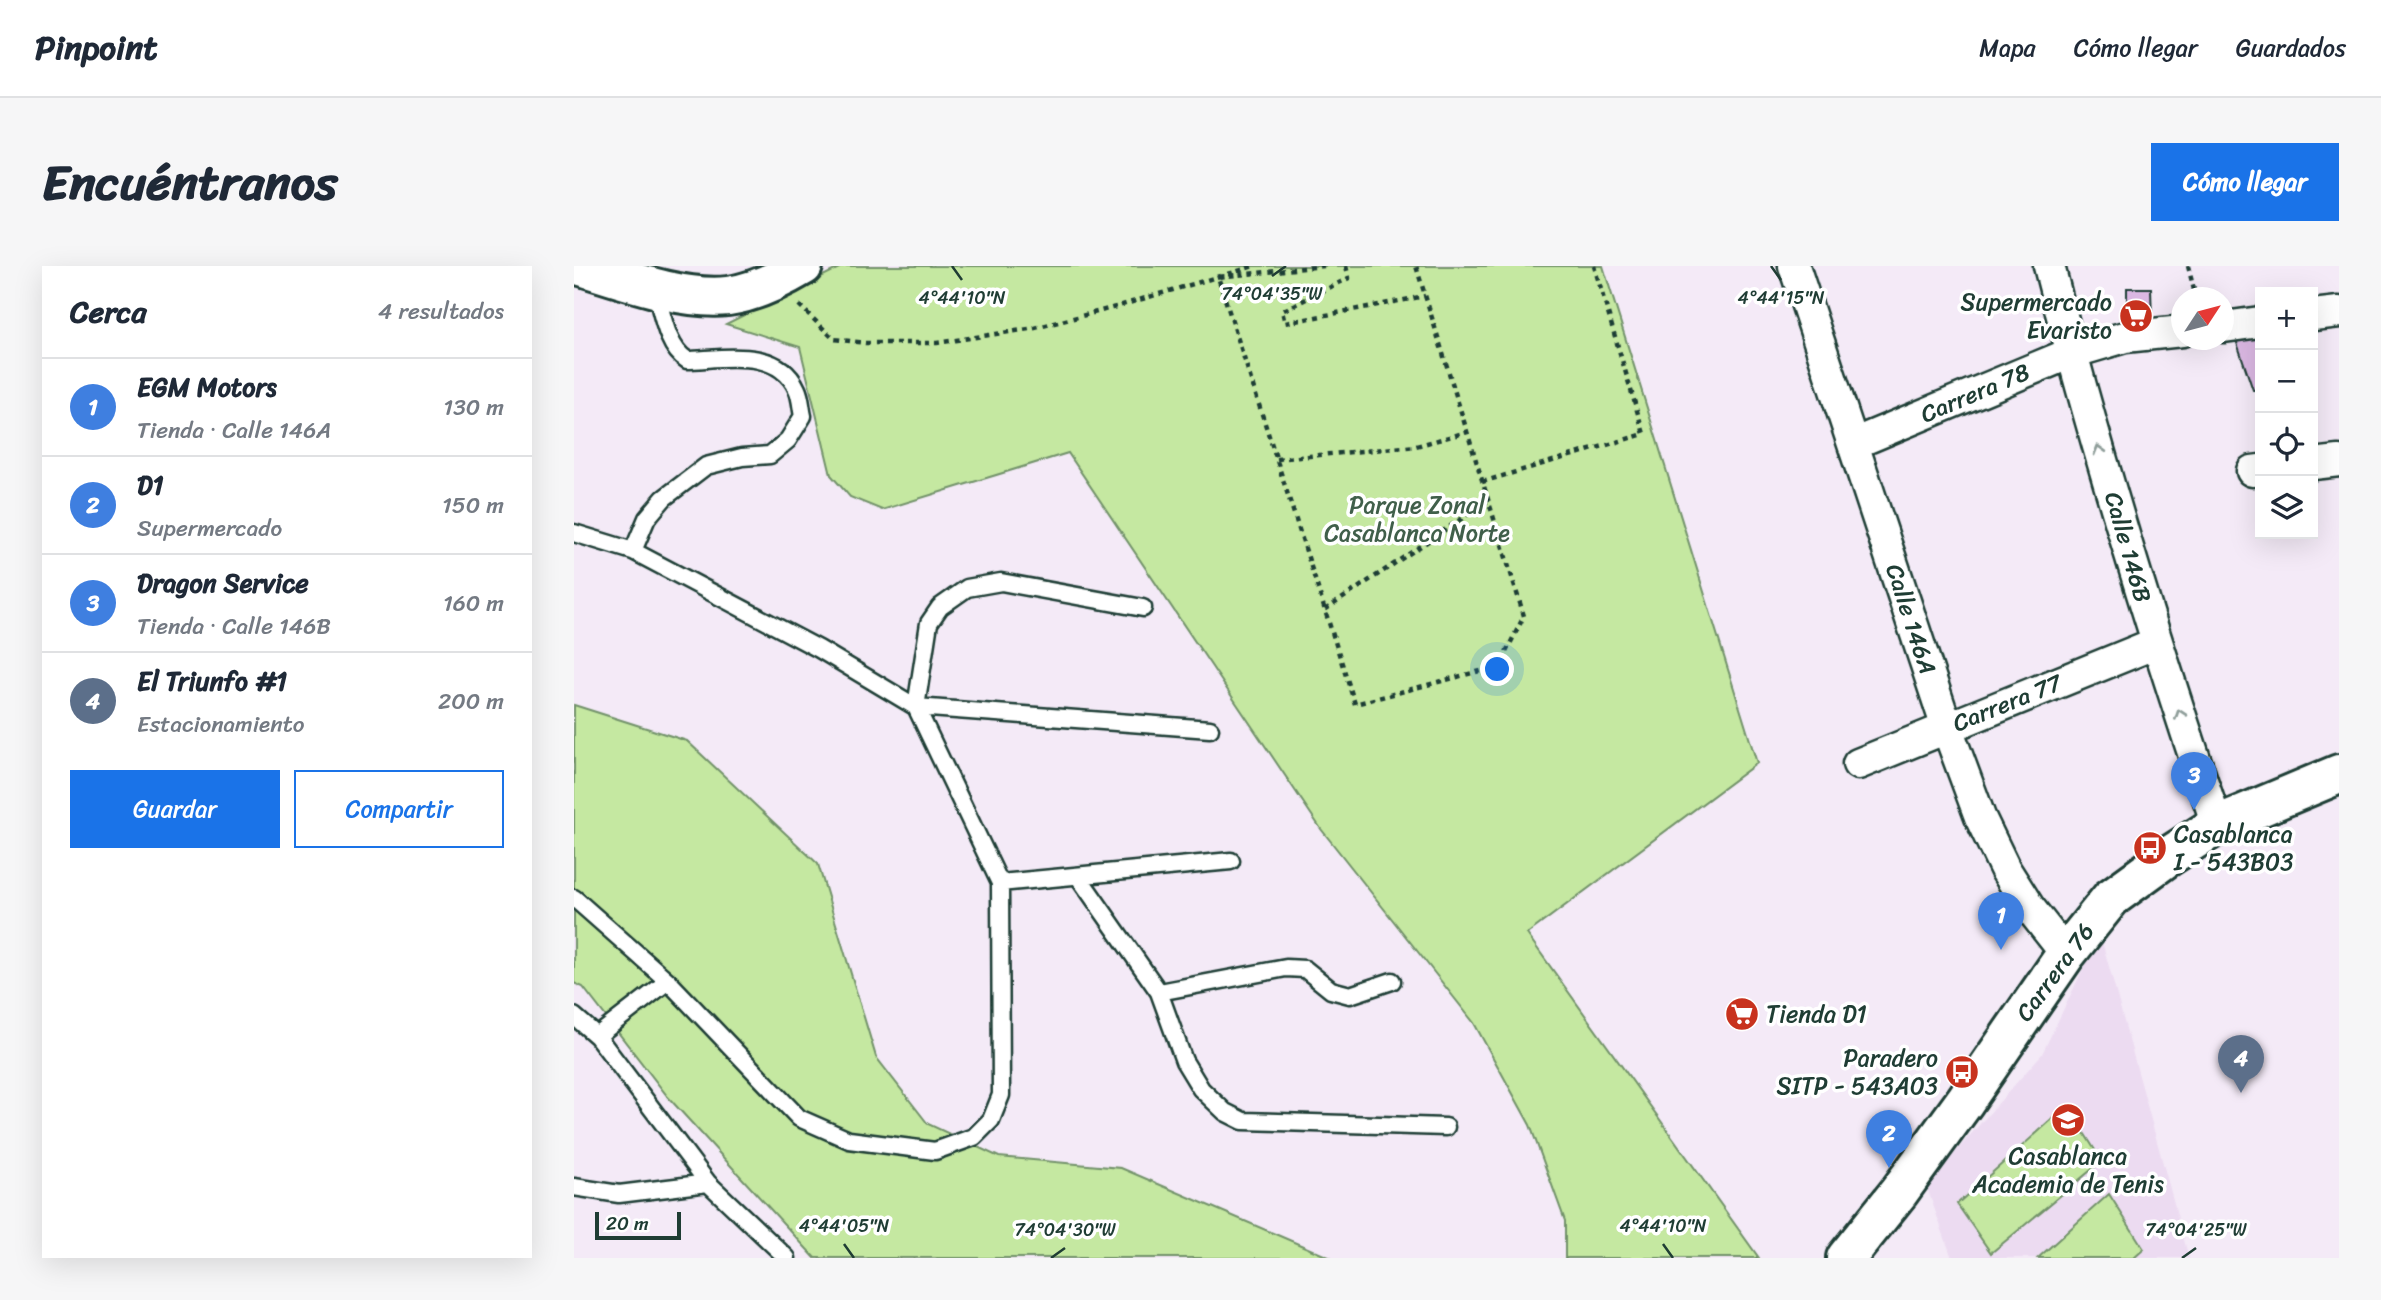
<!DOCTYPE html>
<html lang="es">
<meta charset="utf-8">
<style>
body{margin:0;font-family:Sriracha,sans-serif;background:#f6f6f7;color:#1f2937}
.controls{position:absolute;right:21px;top:21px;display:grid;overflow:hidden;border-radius:0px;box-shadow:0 7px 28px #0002}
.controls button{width:63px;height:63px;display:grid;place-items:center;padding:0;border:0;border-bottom:2px solid #e0e1e3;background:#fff;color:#1f2937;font:35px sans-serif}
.compass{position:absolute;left:1597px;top:21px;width:63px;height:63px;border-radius:50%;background:#fff;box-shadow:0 7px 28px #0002;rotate:54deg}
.scale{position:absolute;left:21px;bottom:18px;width:86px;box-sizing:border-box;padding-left:7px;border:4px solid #1f3d34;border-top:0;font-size:19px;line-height:24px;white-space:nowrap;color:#1f3d34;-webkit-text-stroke:5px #fff;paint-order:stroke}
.you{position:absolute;left:924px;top:404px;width:24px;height:24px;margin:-18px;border:5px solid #fff;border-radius:50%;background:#1a73e8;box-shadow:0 0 0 10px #1a73e833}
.badge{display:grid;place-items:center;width:46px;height:46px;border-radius:50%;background:#1a73e8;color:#fff;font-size:23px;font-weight:700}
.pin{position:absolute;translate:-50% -58px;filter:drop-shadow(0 2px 4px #0008)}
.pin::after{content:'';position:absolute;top:37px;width:24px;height:21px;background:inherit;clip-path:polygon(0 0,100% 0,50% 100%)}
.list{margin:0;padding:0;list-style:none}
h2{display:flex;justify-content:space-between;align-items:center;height:91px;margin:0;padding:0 28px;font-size:30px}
h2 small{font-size:23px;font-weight:400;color:#747a83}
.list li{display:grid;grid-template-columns:46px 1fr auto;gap:21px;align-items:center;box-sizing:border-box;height:98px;padding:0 28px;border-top:2px solid #e0e1e3}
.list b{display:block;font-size:26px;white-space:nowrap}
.list p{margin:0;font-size:23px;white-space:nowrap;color:#747a83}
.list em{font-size:23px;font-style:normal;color:#747a83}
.actions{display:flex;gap:14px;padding:21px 28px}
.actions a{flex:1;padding:16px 0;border:2px solid #1a73e8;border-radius:0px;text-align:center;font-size:24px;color:#1a73e8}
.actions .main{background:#1a73e8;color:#fff}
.icon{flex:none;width:38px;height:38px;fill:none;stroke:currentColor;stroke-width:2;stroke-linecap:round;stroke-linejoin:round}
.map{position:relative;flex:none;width:1765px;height:992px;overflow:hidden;border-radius:0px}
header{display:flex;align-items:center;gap:42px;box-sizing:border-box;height:98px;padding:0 35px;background:#fff;border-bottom:2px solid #e0e1e3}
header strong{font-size:33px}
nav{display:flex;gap:38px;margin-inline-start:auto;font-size:24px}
.intro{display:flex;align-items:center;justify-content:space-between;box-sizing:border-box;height:168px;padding:0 42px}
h1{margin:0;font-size:49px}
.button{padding:18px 32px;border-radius:0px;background:#1a73e8;color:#fff;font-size:24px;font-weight:700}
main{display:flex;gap:42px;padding:0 42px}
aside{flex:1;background:#fff;border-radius:0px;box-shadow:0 7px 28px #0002}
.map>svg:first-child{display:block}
</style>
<header>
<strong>Pinpoint</strong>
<nav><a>Mapa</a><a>Cómo llegar</a><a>Guardados</a></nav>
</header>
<div class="intro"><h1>Encuéntranos</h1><a class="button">Cómo llegar</a></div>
<main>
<aside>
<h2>Cerca<small>4 resultados</small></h2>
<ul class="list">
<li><span class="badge" style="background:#3f7fe0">1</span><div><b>EGM Motors</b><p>Tienda · Calle 146A</p></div><em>130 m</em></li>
<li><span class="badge" style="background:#3f7fe0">2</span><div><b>D1</b><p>Supermercado</p></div><em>150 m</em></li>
<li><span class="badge" style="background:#3f7fe0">3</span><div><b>Dragon Service</b><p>Tienda · Calle 146B</p></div><em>160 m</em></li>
<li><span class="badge" style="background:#5c6f8a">4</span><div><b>El Triunfo #1</b><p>Estacionamiento</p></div><em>200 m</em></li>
</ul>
<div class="actions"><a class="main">Guardar</a><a>Compartir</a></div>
</aside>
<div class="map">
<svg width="1765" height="992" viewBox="0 0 1765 992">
<rect width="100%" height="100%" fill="#f4eaf7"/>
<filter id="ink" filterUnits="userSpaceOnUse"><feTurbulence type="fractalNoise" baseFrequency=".0143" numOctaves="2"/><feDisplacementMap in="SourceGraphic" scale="14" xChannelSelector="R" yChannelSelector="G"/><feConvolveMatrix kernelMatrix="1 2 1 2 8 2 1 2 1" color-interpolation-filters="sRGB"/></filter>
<g filter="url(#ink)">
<path fill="#ecdbf1" d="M1526 668 1615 992H1378L1352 919 1468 788Z"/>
<path fill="#c5e8a1" stroke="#72926a" stroke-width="2" d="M269 0H1029L1183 497 953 668 1185 992H991V955L956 859 900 757 747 563 494 187 308 244 276 231 257 209 226 81 152 58Z
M0 439 113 475 244 598 302 791 354 858 425 891 547 902 757 992H241L94 831 9 721 0 717Z
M1493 840 1528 895 1417 987 1383 938Z
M1535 928 1570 983 1560 992H1464Z"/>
<path fill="#dbb8e3" stroke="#1f3d34" stroke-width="2" d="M1553 22H1577L1578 55 1553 56Z
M1686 68V124H1679L1661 71Z"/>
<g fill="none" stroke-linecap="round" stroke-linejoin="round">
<g stroke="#1f3d34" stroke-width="21">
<path id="service" d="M0 267 59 285 245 383 342 441 426 617 427 829 417 854 400 871 361 885 275 874 225 852 94 715 0 632
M59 285 73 252 90 232 132 200 168 191 196 189 214 174 229 150C227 142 227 131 223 123 204 81 150 93 113 94 92 81 88 45 81 23
M569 342 427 316 393 322 366 341 355 357 342 441 636 463
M504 610 585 726 610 795 627 823 651 846 669 855 872 861
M426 617 657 595
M585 726 712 702 731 703 757 724 776 729 818 715
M0 750 23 770 134 917 213 992
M23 770 94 715
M0 921 45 928 134 917"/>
</g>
<g stroke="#1f3d34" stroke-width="35">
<path id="minor" d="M1220 0 1373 462 1406 551 1431 603 1455 641 1492 688
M1475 0C1523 189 1581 375 1643 559
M1739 49 1765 46
M1650 61 1686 56
M1279 178 1497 87 1551 71 1608 65
M1739 198 1765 195
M1678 205 1686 204
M1284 498 1582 377"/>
</g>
<g stroke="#1f3d34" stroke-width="44">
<path id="tertiary" d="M7 0C50 13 109 35 154 30 180 27 207 13 229 0
M1272 992 1325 926 1391 835 1492 688 1537 632 1592 592 1643 559 1765 508"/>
</g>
<path stroke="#1f3d34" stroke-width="4.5" stroke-dasharray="5 5" stroke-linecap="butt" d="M750 0 644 11 781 438 925 400 950 350 842 0
M772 0 775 12 708 45 711 57 851 30
M1614 0 1622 32
M654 8 680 0
M225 39 260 73 291 77H363L461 62 538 42 646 10
M703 193 842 180 893 166
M908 216 1070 168 1020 0
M751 344 914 235"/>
<use href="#service" stroke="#fff" stroke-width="16"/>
<use href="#minor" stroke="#fff" stroke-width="30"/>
<use href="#tertiary" stroke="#fff" stroke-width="38"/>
</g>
<defs><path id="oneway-chevron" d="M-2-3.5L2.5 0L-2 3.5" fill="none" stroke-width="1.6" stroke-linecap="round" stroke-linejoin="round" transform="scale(1.75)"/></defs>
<g stroke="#8f9e9a">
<use href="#oneway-chevron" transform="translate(1525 184) rotate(-106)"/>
<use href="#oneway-chevron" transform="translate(1606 448) rotate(-109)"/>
</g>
</g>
<path fill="none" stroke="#1f3d34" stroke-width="2.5" d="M378 0 388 14M1197 0 1207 14M698 10 712 0M270 978 280 992M1089 978 1099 992M477 992 491 982M1608 992 1622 982"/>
<defs>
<g id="supermarket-disc" transform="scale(1.75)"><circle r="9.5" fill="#c8321e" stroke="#fff"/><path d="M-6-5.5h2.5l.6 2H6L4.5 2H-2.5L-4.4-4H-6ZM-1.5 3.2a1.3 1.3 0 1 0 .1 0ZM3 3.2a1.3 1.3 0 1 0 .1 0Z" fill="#fff"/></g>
<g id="bus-disc" transform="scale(1.75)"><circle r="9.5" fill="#c8321e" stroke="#fff"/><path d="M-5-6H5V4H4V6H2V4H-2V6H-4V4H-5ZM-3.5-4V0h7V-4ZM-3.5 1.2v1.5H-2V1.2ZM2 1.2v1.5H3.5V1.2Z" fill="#fff"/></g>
<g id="school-disc" transform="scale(1.75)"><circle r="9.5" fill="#c8321e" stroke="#fff"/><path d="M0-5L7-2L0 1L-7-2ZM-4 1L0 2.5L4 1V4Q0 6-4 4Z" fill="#fff"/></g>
</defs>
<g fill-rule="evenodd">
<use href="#supermarket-disc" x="1562" y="50"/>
<use href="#bus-disc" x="1576" y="582"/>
<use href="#supermarket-disc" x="1168" y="748"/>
<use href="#bus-disc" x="1388" y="806"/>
<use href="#school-disc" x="1494" y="854"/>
</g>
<g text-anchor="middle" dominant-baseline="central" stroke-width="7" stroke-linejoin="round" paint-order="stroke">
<g font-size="24" fill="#1f3d34" stroke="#fff" text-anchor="end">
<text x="1538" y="36">Supermercado<tspan x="1538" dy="28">Evaristo</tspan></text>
<text x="1600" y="568" text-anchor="start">Casablanca<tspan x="1600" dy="28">I - 543B03</tspan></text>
<text x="1192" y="748" text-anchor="start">Tienda D1</text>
<text x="1364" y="792">Paradero<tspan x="1364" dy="28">SITP - 543A03</tspan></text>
<text x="1494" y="890" text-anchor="middle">Casablanca<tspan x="1494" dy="28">Academia de Tenis</tspan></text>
</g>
<g font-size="24" fill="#1f3d34" stroke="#fff">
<text transform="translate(1401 127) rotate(-23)">Carrera 78</text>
<text transform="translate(1554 281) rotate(74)">Calle 146B</text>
<text transform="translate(1337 353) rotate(72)">Calle 146A</text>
<text transform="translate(1433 437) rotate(-22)">Carrera 77</text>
<text transform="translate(1481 706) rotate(-54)">Carrera 76</text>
</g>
<g font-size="24" fill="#405f4a" stroke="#fff">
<text x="843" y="239">Parque Zonal<tspan x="843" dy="28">Casablanca Norte</tspan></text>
</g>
</g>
<g font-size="18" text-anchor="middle" fill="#1f3d34" stroke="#fff" stroke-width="7" stroke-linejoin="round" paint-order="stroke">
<text x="698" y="34">74°04'35"W</text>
<text x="388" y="38">4°44'10"N</text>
<text x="1207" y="38">4°44'15"N</text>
<text x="270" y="966">4°44'05"N</text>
<text x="1089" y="966">4°44'10"N</text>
<text x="491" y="970">74°04'30"W</text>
<text x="1622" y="970">74°04'25"W</text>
</g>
</svg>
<div class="controls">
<button>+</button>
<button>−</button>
<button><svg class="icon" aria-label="locate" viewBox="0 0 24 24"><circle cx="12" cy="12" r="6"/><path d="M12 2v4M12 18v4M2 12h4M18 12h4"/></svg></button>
<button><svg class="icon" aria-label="layers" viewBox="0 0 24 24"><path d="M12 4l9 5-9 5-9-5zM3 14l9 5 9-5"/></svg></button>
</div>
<svg class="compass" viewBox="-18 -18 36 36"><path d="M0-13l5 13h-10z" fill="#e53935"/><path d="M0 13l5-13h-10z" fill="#747a83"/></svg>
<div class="scale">20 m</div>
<div class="you"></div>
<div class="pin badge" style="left:1427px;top:684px;background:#3f7fe0">1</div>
<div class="pin badge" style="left:1315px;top:902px;background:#3f7fe0">2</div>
<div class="pin badge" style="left:1620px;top:544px;background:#3f7fe0">3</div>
<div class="pin badge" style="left:1667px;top:827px;background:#5c6f8a">4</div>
</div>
</main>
